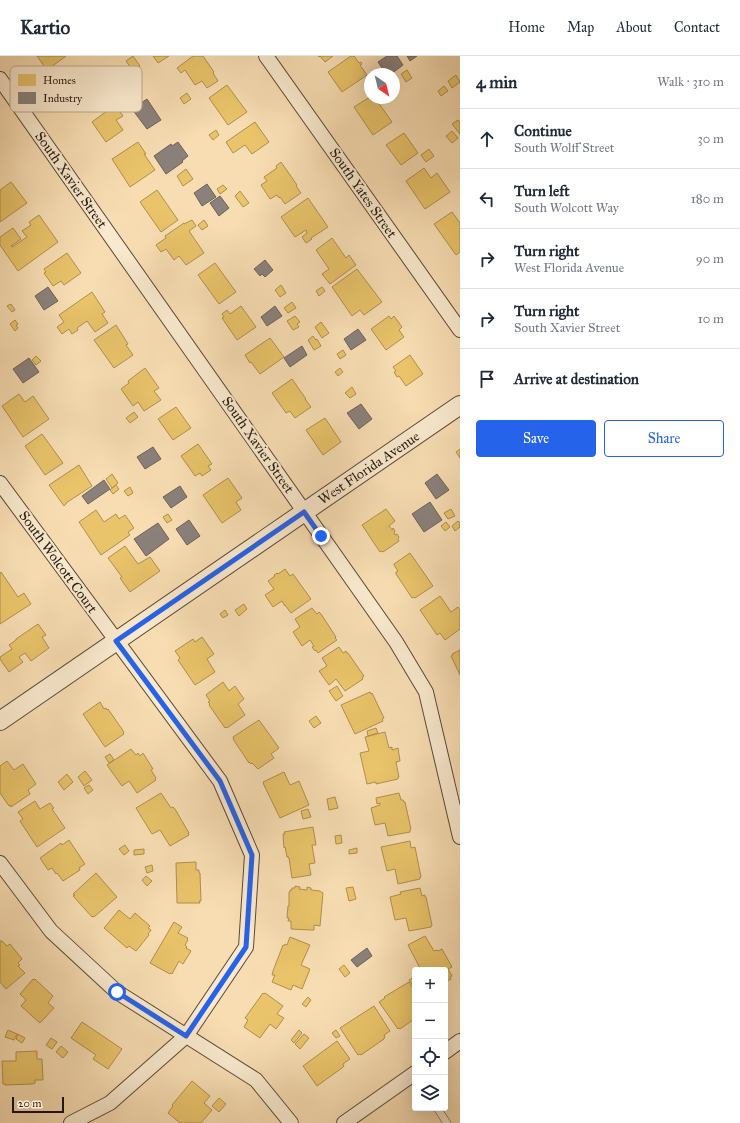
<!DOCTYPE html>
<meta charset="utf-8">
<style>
body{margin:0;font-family:"IM FELL Great Primer",serif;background:#f6f6f7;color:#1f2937}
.controls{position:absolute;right:12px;bottom:12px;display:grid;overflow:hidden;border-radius:4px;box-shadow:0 4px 16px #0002}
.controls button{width:36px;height:36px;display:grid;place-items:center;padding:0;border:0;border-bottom:1px solid #e0e1e3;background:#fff;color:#1f2937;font:20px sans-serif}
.compass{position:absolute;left:364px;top:12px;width:36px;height:36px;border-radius:50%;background:#fff;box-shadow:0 4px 16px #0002;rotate:145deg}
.scale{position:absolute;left:12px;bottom:10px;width:52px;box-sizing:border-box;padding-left:4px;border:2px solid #24180c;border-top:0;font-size:11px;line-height:14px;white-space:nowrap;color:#24180c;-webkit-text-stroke:3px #fae9ce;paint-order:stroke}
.stop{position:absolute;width:12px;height:12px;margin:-9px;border:3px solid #2563eb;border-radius:50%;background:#fff}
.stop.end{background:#2563eb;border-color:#fff;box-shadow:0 1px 4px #0008}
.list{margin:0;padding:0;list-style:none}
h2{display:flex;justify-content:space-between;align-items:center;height:52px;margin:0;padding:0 16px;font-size:17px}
h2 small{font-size:13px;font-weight:400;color:#747a83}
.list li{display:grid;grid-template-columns:26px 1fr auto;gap:12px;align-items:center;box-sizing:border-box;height:60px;padding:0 16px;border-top:1px solid #e0e1e3}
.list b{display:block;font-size:15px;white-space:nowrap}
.list p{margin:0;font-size:13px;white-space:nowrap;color:#747a83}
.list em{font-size:13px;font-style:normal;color:#747a83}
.actions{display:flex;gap:8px;padding:12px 16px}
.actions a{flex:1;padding:9px 0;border:1px solid #2563eb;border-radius:4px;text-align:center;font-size:14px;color:#2563eb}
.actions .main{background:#2563eb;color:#fff}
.icon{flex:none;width:22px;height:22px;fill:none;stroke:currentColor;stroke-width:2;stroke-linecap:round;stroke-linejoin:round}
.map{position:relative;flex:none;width:460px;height:1067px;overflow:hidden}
header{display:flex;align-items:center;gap:24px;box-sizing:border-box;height:56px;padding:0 20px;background:#fff;border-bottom:1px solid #e0e1e3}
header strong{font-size:19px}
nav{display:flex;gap:22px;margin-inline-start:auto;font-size:14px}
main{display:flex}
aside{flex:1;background:#fff}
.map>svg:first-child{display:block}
</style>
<header>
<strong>Kartio</strong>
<nav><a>Home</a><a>Map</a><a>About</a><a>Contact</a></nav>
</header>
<main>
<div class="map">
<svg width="460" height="1067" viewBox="0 0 460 1067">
<rect width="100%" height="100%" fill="#f8ddb3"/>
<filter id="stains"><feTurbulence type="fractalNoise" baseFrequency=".005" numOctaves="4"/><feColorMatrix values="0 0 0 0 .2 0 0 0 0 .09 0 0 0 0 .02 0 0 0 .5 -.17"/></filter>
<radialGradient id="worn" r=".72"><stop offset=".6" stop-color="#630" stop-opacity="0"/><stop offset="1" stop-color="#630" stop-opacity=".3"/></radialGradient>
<path fill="#e9c46a" stroke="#ae904e" d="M37 0H66L47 14Z
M133 0 140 10 133 15 126 5Z
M153 0H169L158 7Z
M193 0H203L214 16 213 17 218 25 207 32 202 25 195 29 185 14 181 17 177 12Z
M318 0H333L325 6 320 0 319 1Z
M351 0H354L359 7 361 6 362 8 360 9 367 19 342 36 328 16Z
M407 14 412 22 406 26 401 18Z
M456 19 460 26 452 32 448 25Z
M227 29 247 56 228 69 209 42Z
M444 30 448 35 441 40 438 35Z
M187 37 191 43 184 48 180 42Z
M370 41V42H375L392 66 373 79 354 51Z
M115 49 123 60 116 64 123 74 106 86 92 66Z
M458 64 460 66V78L452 68Z
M255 66 269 86 252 98 245 89 233 97 226 86Z
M216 74 219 79 213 84 209 79Z
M452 75 458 82 452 87 446 80Z
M404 77 418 97 401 109 386 89Z
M138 86 146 98H144L155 114 130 131 112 103Z
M429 93 434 100 426 106 421 99Z
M281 106 297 129 296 130 301 137 285 148 280 141 279 142 277 139 270 143 261 129 267 125 264 121 277 112 276 110Z
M424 112 431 122 437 117 450 136 425 153 406 125Z
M186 113 193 123 183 130 177 120Z
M11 126 27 147 0 166V134Z
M223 129 227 133 220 138 217 133Z
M157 134 178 164 161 176 140 146Z
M240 135 249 147 243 151 235 140Z
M308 142 328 171 311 182 312 183 306 187 302 181 307 177 306 174 295 181 281 161Z
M452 156 460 167V196L456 199 434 168Z
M39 159 58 186 18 215 0 189V181L13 172 21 183 11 190 12 191 27 181 22 175 31 169 29 166Z
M192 164 196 170 189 175 204 197 186 209 179 200 174 204 166 193 161 196 156 189 166 182 165 180 184 167V168Z
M204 164 208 170 202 174 198 169Z
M332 182 346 202 349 199 356 209 330 228 322 218 329 213 316 194Z
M67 197 81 217 64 229 61 225 53 230 44 217 46 216 44 213Z
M215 207 236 236 219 248 198 219Z
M357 213 382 246 364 259 360 254 352 260 332 231Z
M281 229 286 237 280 241 275 234Z
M322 231 325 235 319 240 316 235Z
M92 236 105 256 102 258 108 267 95 276 87 265 77 272 78 274 72 278 69 273 62 278 57 271 64 266 59 259Z
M292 246 296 252 288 257 284 252Z
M11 248 15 254 12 256 7 250Z
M241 250 256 271 237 284 222 262 224 261 222 258 227 254 230 258Z
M295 260 300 266 297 268 299 271 293 274 287 265Z
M389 260 391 263 394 260 402 271 399 274 404 281 386 294 371 273Z
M15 264 18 268 16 269 18 272 15 275 10 268Z
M321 266 329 277 322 282 315 271Z
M116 269 128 288 126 289 133 299 114 312 94 284Z
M313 280 316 284 317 283 321 290 314 294 308 284Z
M270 282 284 301 260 318 251 306 250 307 245 299Z
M343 294 346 299 340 303 337 298Z
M410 299 423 318 406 330 399 320 397 321 394 316 396 315 393 311Z
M36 300 41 305 36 309 32 304Z
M145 312 159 332 154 335 161 344 144 355 138 346 133 350 121 333 129 327 128 325Z
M340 312 343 316 338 320 335 316Z
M292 323 306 343H305L311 351 295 362 290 355 286 357 272 337Z
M352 331 356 338 350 342 345 337Z
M19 338 25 346 33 340 49 363 23 381 2 350Z
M176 351 191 372 173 384 158 363Z
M134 356 138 361 130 367 126 362Z
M325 362 341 386 323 399 306 374Z
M42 378 63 407 45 419 25 390Z
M198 388 212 408 208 410 211 414 202 420 200 417 195 420 181 400Z
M460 393V402L456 396Z
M79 409 92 430 66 447V448L64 450 49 429Z
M112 418 118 427 112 432 106 423Z
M228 422 242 442 236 446 241 454 222 467 203 439Z
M116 429 119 433 113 438 110 434Z
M130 431 133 437 128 440 124 435Z
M386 453 395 465 389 470 392 474 393 472 395 475 394 477 395 479 397 478 399 481 398 483 399 485 383 496 382 495 380 496 362 469Z
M451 453 455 460 448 463 444 457Z
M96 454 104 466 116 458 119 463 125 459 134 472 128 476 130 479 101 499 79 466Z
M168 458 172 464 167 467 163 461Z
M458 465 460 467V471L455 475 452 470Z
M446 466 450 471 445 475 441 470Z
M125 490 138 508 150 501 160 515 130 536 120 522 122 521 108 502Z
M410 497 433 530 415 542 414 541 412 542 396 518V516L398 515 394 509V508Z
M285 513 290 520 293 518 311 543 291 557 285 549V550L282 545 273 551 265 539 274 533 268 525 275 520 274 519 277 517 278 518Z
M1 516 18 541 24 537 31 548 0 568V517Z
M440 540 451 556 458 551 460 554V573L445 584 440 577 437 579 420 554Z
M244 548 247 553 239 560 235 554Z
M312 552 317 558 319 556 321 558 336 581 335 582 337 584 318 597 316 594 315 595 312 591 314 590 310 584 302 590 293 576 300 571 295 563Z
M225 554 228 559 223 562 220 558Z
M38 568 46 579 42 581 49 592 31 605 25 597 19 601 23 606 9 616 0 603V601L12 593 9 589 16 584V583Z
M202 581 214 598 207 603 215 616 195 629 178 604 180 602 175 595 193 583 195 586Z
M339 591 343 597 346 595 347 597H348L364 620 362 621 363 623 345 635 336 623 329 629 319 615 327 610 322 602Z
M460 594V619L451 600 453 599 452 598Z
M223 626 229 635 235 630 244 643 238 648 245 659 227 672 226 671 225 672 209 649 210 648 208 646 210 645 206 639 207 638Z
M337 630 343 640 336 645 329 635Z
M370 636 371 638 372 637 384 662 382 663 383 665 355 678 341 649Z
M100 646 104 653 106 652 107 654 108 653 124 676 123 677 124 678 105 691 83 658Z
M316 660 321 667 314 672 309 665Z
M259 664 279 692 271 698 274 702 258 713 252 707 251 708 249 706V707L233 683H234L233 681Z
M376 672 378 677 368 680 367 675Z
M385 676 389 692 392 691V694L398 692 400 705 396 706 399 721H398V723L376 728V726L367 728 360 697 369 695 365 681Z
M131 693 136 699 138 697 140 700 143 697 153 713 151 714 156 722 155 723 156 724 137 737 129 725 122 730 107 709Z
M110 698 114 704 109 707 105 701Z
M7 705 14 714 23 708 36 728 28 734 30 738 11 751V749L9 750 0 737V710Z
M85 715 92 724 84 730 78 721Z
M284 716 290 729 299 725 309 749 280 762 263 727H264L263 726Z
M67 718 73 726 64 734 58 726Z
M89 729 93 734 88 738 84 732Z
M161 737 171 752 173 751 175 753 189 777H188L189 779 170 790 160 774 152 778 136 752Z
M399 737 401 744H403L404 746H405L411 773 410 774V776L388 780 385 767 375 769 371 752 380 749V747L377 748 376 742Z
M335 741 338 752 329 754 327 743Z
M35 745 40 753 50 747 54 752 52 753 65 772 37 791 20 765 23 763 18 756Z
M308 753 311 761 303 763 301 755Z
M313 771 316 789H312L315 807 309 808 311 819 292 822 289 802H288V800L287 801 285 791 284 792 283 778H285L284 776Z
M341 779 342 787 336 788 335 780Z
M69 784 85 808 79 812 80 814 63 825 57 817 56 818 52 812 48 814 40 802 61 787 62 789Z
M410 785 411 792 415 791 421 821H420V823L398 828 395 813 387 815 381 791Z
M125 789 129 795 124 799 119 793Z
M357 792V797L349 798V794Z
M144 793V798L134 799V794Z
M196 806V814H199V817H200L201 845H199L200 847H177L176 807Z
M152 809 153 815 147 817 145 811Z
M96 817 117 841 94 861 93 860 92 861 73 840 75 839 73 838Z
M146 820 152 825 147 830 142 824Z
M295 830 300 831 299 833 307 834V831L311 832V834L320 835 323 837 320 870 314 869V874H311L291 873V865H288L289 862H287L288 850H289V836H290V834H292V832H295Z
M353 831 356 843 349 845 346 832Z
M420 832 422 840 425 839V841H426L432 869 431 871 409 875 406 862 395 864 390 841 401 838 400 836Z
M119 854 130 863 135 857 150 870 148 872 151 874 148 878 149 879 136 895 129 890 127 892 104 872Z
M174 866 182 871 178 877 188 882 187 883 188 884 185 889 187 891 186 892 191 895 183 908 179 905 172 918 171 917 170 918 150 907Z
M425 880 434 895 437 894 438 895 442 893 452 911 448 913 452 920 450 921 451 923 445 926V914H421L408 889Z
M290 881 310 889 301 909 310 913 302 933 293 929 291 934 272 926 275 919H272L273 915 283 889 284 890 285 888 287 889Z
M0 885H2L7 890 10 888 22 903 18 907 20 909 18 910 25 917 6 933 0 926Z
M344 909 350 917 345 921 339 913Z
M414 921 415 930 414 931 409 924Z
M33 923 35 924V923L53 940 48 947 54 952 40 967 21 950 26 944 20 938Z
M409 926 414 934 415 933V965H414L413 964 400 973 399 972 398 973 379 946 385 942 384 941Z
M263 937 264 938 265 937 283 950 277 958 284 962 276 973 270 968 260 982 244 971 248 964 245 962Z
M308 941 311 944 306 951 302 948Z
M374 950 390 975 384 979 385 981 384 982V983L361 999 360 998 358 999 340 972Z
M82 966 122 993 108 1013 93 1003 96 999 71 982Z
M8 974 17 978 14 984 5 981Z
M299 974 302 977 294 987 291 984Z
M336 974 340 980 336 982 332 977Z
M18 978 25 982 22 987 16 983Z
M304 978 309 982 300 993 295 988Z
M51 982 57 986 52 993 46 989Z
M337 985 350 1003 343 1008 344 1010 342 1012 317 1030 303 1010Z
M61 990 68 996 63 1002 56 996Z
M37 995V1003H42L43 1024H35V1027L33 1028 5 1029V1028H3L2 1005H16V996Z
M192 1025 210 1040 204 1047 212 1054 201 1067H180L168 1057 173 1050 172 1049Z
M219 1042 226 1048 219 1056 212 1050Z"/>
<path fill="#8a817c" stroke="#6b625a" d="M387 0H397L403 9 391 18H386L378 6Z
M407 0H417L410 5Z
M147 43 161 64 147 73 132 53Z
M178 86 188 100 182 105 183 106 166 118 154 100 171 88 172 90Z
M207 128 216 141 202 150 194 137Z
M220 140 229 152 219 160 210 147Z
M265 204 273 214 265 221 262 218 260 220 254 213Z
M48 231 58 245 44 254 35 240Z
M275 250 282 260 267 270 261 261Z
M358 273 366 284 351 294 344 283Z
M302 290 307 299 290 311 284 302Z
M29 302 39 316 23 327 13 313Z
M361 348 372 363 359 373 347 357Z
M153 391 161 403 145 413 137 401Z
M437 418 449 434 436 443 425 427Z
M104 424 110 433 88 448 82 440Z
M180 430 187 441 171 452 163 441Z
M430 446 442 464 424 476 412 458Z
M189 464 200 480 187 489 176 473Z
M158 467 169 483 146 500 134 483Z
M367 892 372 900 357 911 351 904Z"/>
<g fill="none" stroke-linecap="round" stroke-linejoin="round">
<g stroke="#594936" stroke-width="8">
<path id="service" d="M437 1052 447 1067"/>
</g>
<g stroke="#594936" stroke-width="16">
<path id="minor" d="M266 0 460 274
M0 23 396 586 426 636 460 781
M0 427 220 725 252 799 246 891 186 980 110 1047 71 1067
M0 807 51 875 117 936 256 1024 291 1067
M445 996 460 985
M344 1067 415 1017"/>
</g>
<g stroke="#594936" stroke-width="20">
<path id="tertiary" d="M0 665 460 349"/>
</g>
<use href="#service" stroke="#fae9ce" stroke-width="7"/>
<use href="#minor" stroke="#fae9ce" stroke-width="14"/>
<use href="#tertiary" stroke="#fae9ce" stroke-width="18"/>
</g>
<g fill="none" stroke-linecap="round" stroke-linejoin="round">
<path stroke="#2563eb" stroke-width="5" d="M117 936 186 980 246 891 252 799 220 725 116 585 304 456 321 480"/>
</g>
<g text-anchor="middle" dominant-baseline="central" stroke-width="4" stroke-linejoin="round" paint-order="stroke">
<g font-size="14" fill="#24180c" stroke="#fae9ce">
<text transform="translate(71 124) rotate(55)">South Xavier Street</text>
<text transform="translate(363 137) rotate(55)">South Yates Street</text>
<text transform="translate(258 389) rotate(55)">South Xavier Street</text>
<text transform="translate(369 412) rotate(-34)">West Florida Avenue</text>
<text transform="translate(58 506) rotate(54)">South Wolcott Court</text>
</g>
</g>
<rect x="10" y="10" width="132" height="46" rx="6" fill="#fae9ce" stroke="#baaa94" stroke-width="1"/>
<rect x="18" y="18" width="18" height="12" fill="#e9c46a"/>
<rect x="18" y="36" width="18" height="12" fill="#8a817c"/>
<g font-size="11" fill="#24180c">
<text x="43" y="28">Homes</text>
<text x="43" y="46">Industry</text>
</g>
<rect width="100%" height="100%" filter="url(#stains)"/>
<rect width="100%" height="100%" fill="url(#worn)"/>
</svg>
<div class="controls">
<button>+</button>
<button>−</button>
<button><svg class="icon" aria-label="locate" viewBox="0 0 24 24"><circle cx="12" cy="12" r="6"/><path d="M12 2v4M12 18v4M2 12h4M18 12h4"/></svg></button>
<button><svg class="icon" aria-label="layers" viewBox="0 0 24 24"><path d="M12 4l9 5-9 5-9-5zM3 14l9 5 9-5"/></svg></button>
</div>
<svg class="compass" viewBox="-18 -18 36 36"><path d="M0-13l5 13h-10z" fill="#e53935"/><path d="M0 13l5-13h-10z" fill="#747a83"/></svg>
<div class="scale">20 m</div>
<div class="stop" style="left:117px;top:936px"></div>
<div class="stop end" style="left:321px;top:480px"></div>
</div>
<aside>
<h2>4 min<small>Walk · 310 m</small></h2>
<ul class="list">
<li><svg class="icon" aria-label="ahead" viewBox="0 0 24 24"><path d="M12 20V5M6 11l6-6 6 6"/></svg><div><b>Continue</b><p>South Wolff Street</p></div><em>30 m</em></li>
<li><svg class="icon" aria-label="left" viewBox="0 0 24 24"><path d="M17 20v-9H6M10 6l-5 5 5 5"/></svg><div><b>Turn left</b><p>South Wolcott Way</p></div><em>180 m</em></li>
<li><svg class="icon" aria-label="right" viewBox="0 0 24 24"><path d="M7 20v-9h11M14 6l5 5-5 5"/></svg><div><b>Turn right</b><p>West Florida Avenue</p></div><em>90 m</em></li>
<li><svg class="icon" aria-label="right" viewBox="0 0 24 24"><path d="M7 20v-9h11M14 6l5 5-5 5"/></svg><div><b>Turn right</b><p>South Xavier Street</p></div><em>10 m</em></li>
<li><svg class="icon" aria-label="arrive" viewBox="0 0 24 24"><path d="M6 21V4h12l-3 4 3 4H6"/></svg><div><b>Arrive at destination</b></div></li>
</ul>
<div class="actions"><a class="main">Save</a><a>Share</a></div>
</aside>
</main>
